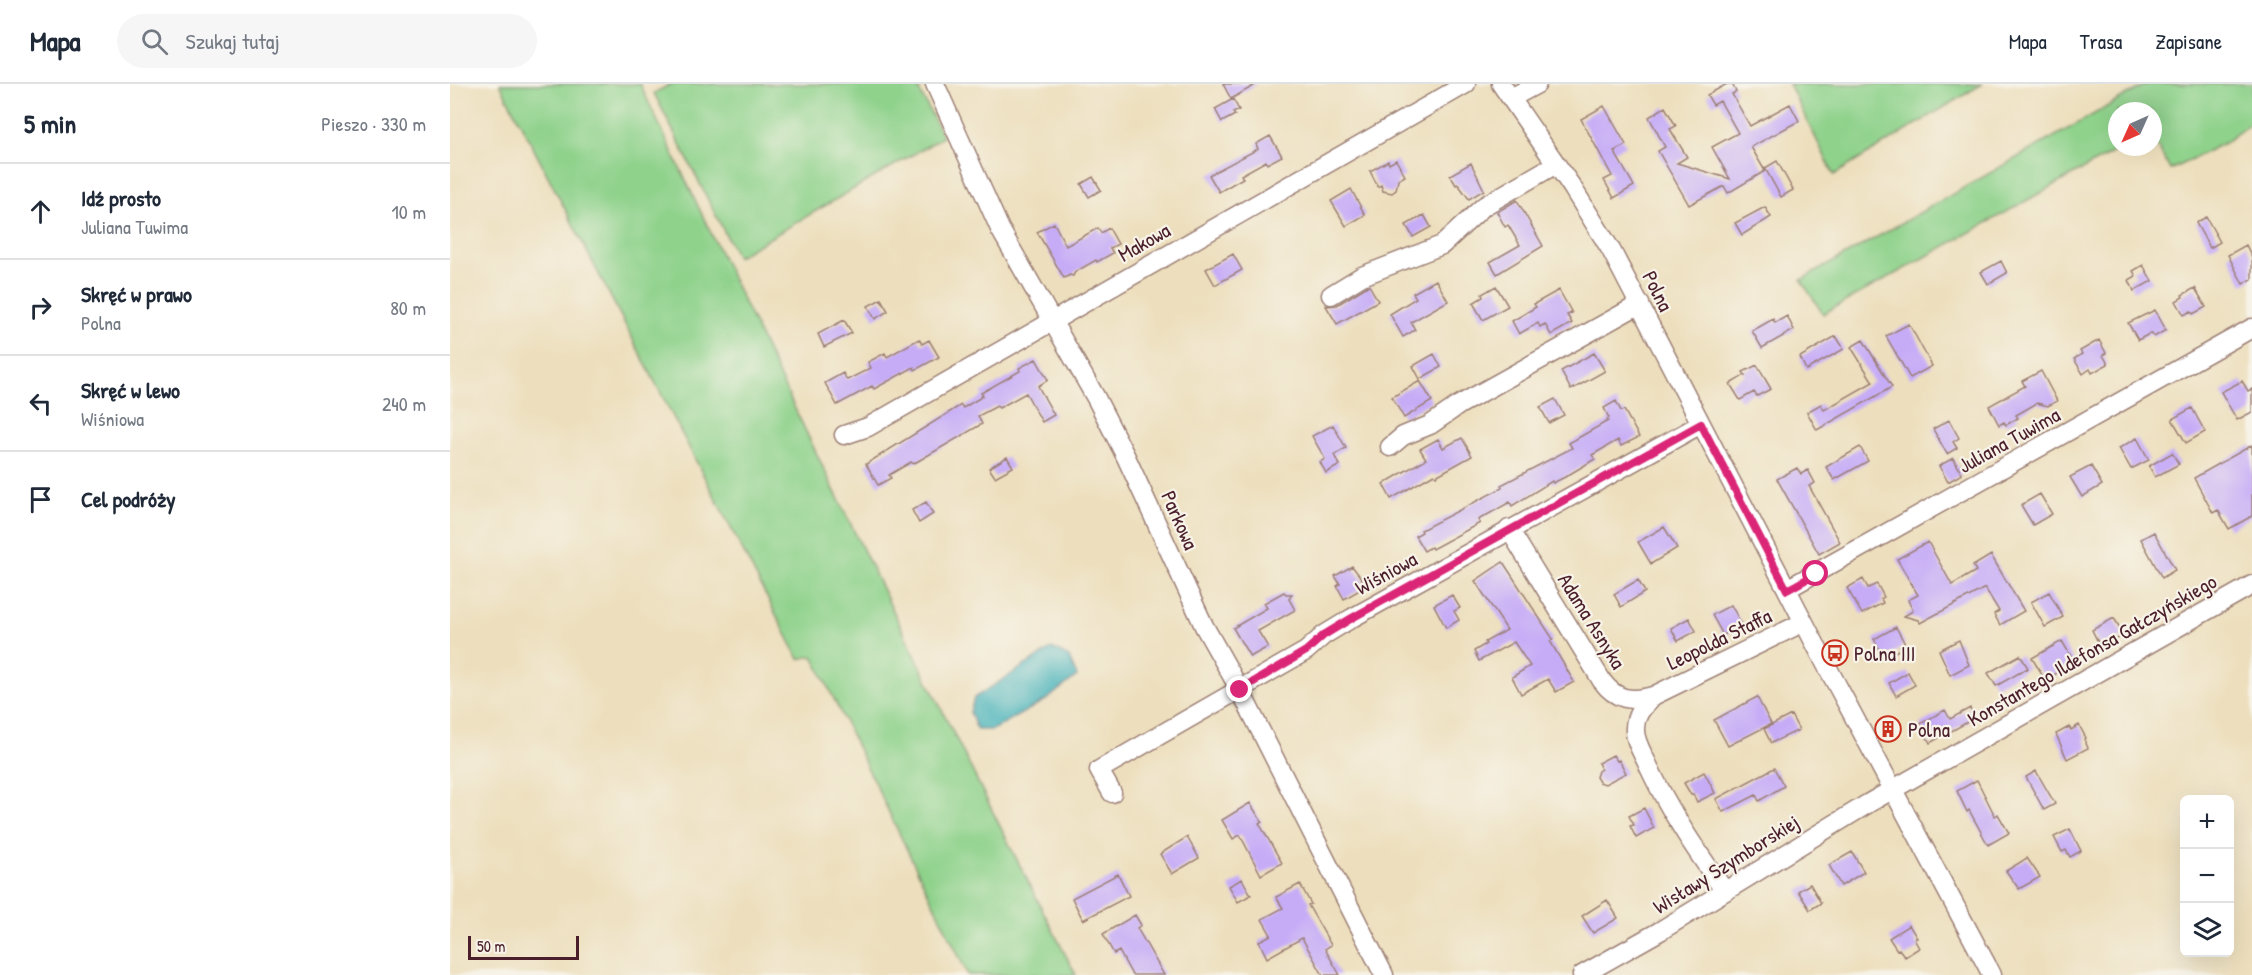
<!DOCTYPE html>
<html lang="pl">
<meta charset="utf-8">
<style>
body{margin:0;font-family:"Patrick Hand",sans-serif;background:#f6f6f7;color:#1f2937}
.controls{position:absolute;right:18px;bottom:18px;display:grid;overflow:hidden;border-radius:9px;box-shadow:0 6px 24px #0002}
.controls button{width:54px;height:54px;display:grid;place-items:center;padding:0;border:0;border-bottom:2px solid #e0e1e3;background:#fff;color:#1f2937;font:30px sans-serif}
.compass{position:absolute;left:1658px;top:18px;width:54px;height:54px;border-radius:50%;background:#fff;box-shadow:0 6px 24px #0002;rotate:225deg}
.scale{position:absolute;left:18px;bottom:15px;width:111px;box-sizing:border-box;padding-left:6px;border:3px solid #4a1f2b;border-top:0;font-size:16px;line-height:21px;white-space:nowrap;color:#4a1f2b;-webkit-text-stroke:4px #f7f3e8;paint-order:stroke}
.stop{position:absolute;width:18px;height:18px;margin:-14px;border:4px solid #db2777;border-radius:50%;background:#fff}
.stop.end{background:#db2777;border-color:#fff;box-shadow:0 2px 6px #0008}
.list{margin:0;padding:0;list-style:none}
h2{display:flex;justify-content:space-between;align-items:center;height:78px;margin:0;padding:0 24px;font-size:26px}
h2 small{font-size:20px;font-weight:400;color:#747a83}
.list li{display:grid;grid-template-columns:39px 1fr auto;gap:18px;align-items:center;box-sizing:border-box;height:96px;padding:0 24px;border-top:2px solid #e0e1e3}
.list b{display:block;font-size:22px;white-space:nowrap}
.list p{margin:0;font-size:20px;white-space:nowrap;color:#747a83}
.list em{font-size:20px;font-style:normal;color:#747a83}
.icon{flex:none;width:33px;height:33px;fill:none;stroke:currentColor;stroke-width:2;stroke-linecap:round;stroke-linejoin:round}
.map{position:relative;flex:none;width:1802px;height:891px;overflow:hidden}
header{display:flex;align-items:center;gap:36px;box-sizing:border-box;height:84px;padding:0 30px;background:#fff;border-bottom:2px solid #e0e1e3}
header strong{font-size:28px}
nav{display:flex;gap:33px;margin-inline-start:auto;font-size:21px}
.search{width:420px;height:54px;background:#f6f6f7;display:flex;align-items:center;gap:15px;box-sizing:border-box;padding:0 21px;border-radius:33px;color:#747a83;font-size:22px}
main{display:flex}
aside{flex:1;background:#fff}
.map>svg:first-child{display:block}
</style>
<header>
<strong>Mapa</strong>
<div class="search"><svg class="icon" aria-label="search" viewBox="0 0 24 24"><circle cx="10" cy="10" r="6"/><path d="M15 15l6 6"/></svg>Szukaj tutaj</div>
<nav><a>Mapa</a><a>Trasa</a><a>Zapisane</a></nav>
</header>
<main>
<aside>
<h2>5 min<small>Pieszo · 330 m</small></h2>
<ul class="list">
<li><svg class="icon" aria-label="ahead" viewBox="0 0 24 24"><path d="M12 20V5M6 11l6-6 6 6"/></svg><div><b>Idź prosto</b><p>Juliana Tuwima</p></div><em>10 m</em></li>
<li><svg class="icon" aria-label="right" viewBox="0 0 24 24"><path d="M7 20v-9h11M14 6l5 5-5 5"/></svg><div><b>Skręć w prawo</b><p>Polna</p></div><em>80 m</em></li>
<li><svg class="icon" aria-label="left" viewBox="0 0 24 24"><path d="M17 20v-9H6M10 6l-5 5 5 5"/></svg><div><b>Skręć w lewo</b><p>Wiśniowa</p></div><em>240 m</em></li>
<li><svg class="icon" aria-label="arrive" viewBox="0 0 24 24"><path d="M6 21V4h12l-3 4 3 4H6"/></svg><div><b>Cel podróży</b></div></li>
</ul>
</aside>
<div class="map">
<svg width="1802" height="891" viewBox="0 0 1802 891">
<rect width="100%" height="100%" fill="#f7f3e8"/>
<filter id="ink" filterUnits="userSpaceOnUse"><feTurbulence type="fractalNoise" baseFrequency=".0167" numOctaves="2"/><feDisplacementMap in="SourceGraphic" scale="12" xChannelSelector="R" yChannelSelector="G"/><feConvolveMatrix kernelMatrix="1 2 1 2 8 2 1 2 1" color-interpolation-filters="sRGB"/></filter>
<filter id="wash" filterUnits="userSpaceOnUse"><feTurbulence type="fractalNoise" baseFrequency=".008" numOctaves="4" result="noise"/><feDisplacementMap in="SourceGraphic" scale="24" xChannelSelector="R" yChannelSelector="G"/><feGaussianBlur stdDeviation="1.35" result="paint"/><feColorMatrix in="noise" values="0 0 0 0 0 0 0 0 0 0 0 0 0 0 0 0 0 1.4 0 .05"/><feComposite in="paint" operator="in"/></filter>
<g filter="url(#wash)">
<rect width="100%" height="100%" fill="#eddfbd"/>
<path fill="#8ed28b" stroke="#6c785b" stroke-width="1.5" d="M50 0H190C332 299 474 597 626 891H518L363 572 349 575Z
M221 0H466L493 53 287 173 204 9Z
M1339 0H1532L1384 91Z
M1697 0H1802V38L1774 59 1720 86 1703 54V27H1667V63H1673L1373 230 1351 196Z"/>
<path fill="#3eafb7" stroke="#446771" stroke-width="1.5" d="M602 564 619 573 627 592 596 616 542 646H527L520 628 524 614Z"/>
<g id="blocks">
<path fill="#c6acf7" d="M773 0H807L781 15Z
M1277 0H1282L1286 8 1282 10 1300 42 1340 20 1349 37 1301 63 1315 87 1278 109 1274 102 1239 121 1208 67 1215 63 1199 33 1215 23 1226 42 1220 45 1237 73 1227 79 1280 95 1262 63 1288 49 1270 17 1263 21 1257 11Z
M783 15 789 26 783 29 785 31 772 38 765 25Z
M1154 22 1176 61 1164 67 1184 102 1164 114 1154 96 1162 92 1131 35Z
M820 52 832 72 817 80 816 77 791 91 793 94 769 108 759 91 808 65 806 60Z
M946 76 955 92 948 96 946 106 942 109 933 107 931 101 928 103 920 87 938 77 939 80Z
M1327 77 1343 106 1331 113 1315 84Z
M1021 79 1034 106 1019 115 1008 100 1006 101 1000 91Z
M643 93 651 106 639 113 631 100Z
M901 105 915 131 896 142 881 117Z
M1067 116 1093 162 1047 190 1040 178 1070 161 1058 141 1055 143 1047 128Z
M1315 123 1321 133 1292 151 1285 139Z
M974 131 981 143 963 153 956 141Z
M1756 133 1770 158 1760 164 1746 139Z
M604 139 616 162 648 144 651 149 659 144 668 160 660 164 663 169 647 178 646 176 625 188 623 192 620 191 614 194 587 148Z
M1796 161 1802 173V195L1793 200 1778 171Z
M783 170 792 186 765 201 756 185Z
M1551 177 1557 189 1538 200 1531 188Z
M1693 181 1702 197 1684 207 1679 196 1686 192 1683 187Z
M986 196 998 217 961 238 965 246 953 253 940 230 966 214 963 209Z
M919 201 928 217 887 240 876 222 887 221Z
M1046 202 1058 222 1033 236 1023 219 1033 213 1032 210Z
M1745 204 1756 223 1743 230 1741 227 1734 231 1726 217 1733 213 1732 211Z
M1109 206 1122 229 1117 231 1122 239 1101 251 1095 240 1090 243 1088 239 1069 250 1062 237 1086 223 1084 220Z
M431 215 438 227 425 235 418 222Z
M1705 226 1716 246 1704 253 1701 249 1688 256 1678 239Z
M1337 232 1344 246 1312 264 1302 247 1323 235 1325 239Z
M394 236 402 249 374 263 368 250Z
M1459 240 1482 282 1460 294 1436 252Z
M1386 252 1394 265 1356 286 1350 273Z
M469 255 472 260 479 256 489 273 465 286 464 283 424 305 422 302 387 321 375 299 393 289 397 296 421 284 418 278 435 269 437 273Z
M1413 256 1442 303 1367 346 1357 328 1371 320 1374 326 1423 298 1401 263Z
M1649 256 1656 269 1653 271 1658 280 1642 289 1640 285 1633 290 1624 275 1632 270 1630 267Z
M1144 269 1155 287 1121 306 1111 287Z
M984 270 991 283 970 295 963 282Z
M586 275 598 296 588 302 604 331 592 338 576 309 549 324 547 322 528 332 532 340 463 380 461 378 439 391 441 394 428 401 416 380 511 321 513 324 533 312 531 309 570 287 569 284Z
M1307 281 1321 305 1307 312 1304 308 1290 316 1280 300 1295 291 1293 288Z
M1591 287 1607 317 1598 322 1587 319 1566 331 1568 334 1556 341 1554 338 1549 341 1539 322 1575 302 1572 297Z
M970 297 982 317 954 334 942 313Z
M1792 297 1798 307 1802 305V328L1787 336 1771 308Z
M1105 315 1114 331 1099 339 1090 323Z
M1166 317 1171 327 1174 326 1189 353 1171 362 1168 356 1142 371 1145 375 1115 393 1103 399 1102 397 1062 422 1060 418 1028 436 1030 439 982 465 981 463 974 467 965 452 972 448 971 446 1052 404 1051 401 1122 364 1119 359 1158 337 1157 335 1159 334 1154 324Z
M1742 324 1755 348 1736 359 1722 335Z
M1499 336 1509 354 1503 358 1507 364 1497 370 1483 345Z
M883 341 896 364 884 371 890 381 876 389 870 378 875 375 862 352Z
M1012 354 1022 372 986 392 984 390 941 415 933 400 976 375 970 365 988 355 993 364Z
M1687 354 1699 376 1681 385 1669 364Z
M1802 361V432L1779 445 1768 426 1763 429 1744 394Z
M1410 363 1418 377 1384 396 1376 383Z
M1722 369 1729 380 1705 393 1699 382Z
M557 373 563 383 545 393 539 384Z
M1503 374 1512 390 1498 398 1489 382Z
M1641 382 1652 401 1632 413 1620 393Z
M1347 384 1351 390 1358 386 1365 399 1359 402 1390 458 1369 470 1327 395Z
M1590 410 1602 430 1583 441 1571 421Z
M476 418 483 430 469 439 462 426Z
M1214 443 1227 464 1201 480 1188 458Z
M1704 448 1725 486 1712 494 1691 455Z
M1478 458 1502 501 1526 487 1523 482 1541 471 1574 527 1550 541 1544 530 1549 527 1535 504 1470 539 1468 536 1454 532 1463 527 1458 516 1468 511 1447 475Z
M1053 478 1103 555 1100 557 1124 598 1106 608 1098 595 1071 610 1062 593 1080 582 1064 558 1029 577 1024 567 1036 560 1035 558 1057 546 1025 497Z
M902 482 912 495 915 503 894 515 887 502 890 500 885 492Z
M1413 495 1418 504 1427 500 1434 513 1431 515 1433 519 1412 530 1397 504Z
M1188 496 1195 508 1171 523 1164 510Z
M834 508 836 510H842L839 515 845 526 808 547 818 563 800 573 783 544 817 524 814 519Z
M1599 508 1613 533 1595 543 1581 518Z
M1002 511 1010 524 1004 527 1009 536 996 544 984 521Z
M1281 521 1292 541 1286 545 1284 549 1280 548 1273 551 1262 531Z
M1239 534 1246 547 1228 557 1221 544Z
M1664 534 1674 551 1651 564 1642 546Z
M1446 543 1455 560 1450 562 1452 564 1434 574 1424 555Z
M1509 556 1519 581 1500 591 1489 566Z
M1612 557 1625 579 1595 596 1582 574Z
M1570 571 1578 584 1546 602 1538 589Z
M1458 588 1465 601 1446 612 1439 599Z
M1307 613 1321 640 1278 662 1264 636Z
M1520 624 1525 634 1480 659 1470 640 1495 626 1500 635Z
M1341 631 1349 646 1321 659 1314 645Z
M1629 641 1636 654 1634 655 1638 664 1617 675 1606 650 1619 643 1621 646Z
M1163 671 1167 677 1169 676 1176 689 1155 700 1149 698 1146 693 1148 687 1151 685 1148 679Z
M1324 684 1334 702 1309 717 1306 711 1273 728 1266 715Z
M1586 687 1605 720 1594 726 1576 693Z
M1254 688 1265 709 1247 718 1243 710 1241 711 1234 699Z
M1527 696 1545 732 1548 730 1559 749 1538 761 1519 726 1517 728 1507 707Z
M800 719 812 738 809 739 832 779 811 791 790 751 783 755 772 736Z
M1194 724 1204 744 1186 754 1180 742 1184 741 1179 732Z
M1620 745 1631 767 1620 773 1616 766 1612 768 1604 753Z
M737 753 749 774 722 790 710 770Z
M1402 768 1414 788 1391 802 1379 781Z
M1577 774 1590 793 1569 805 1556 787Z
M668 790 679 812 633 836 622 814Z
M792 795 801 811 788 818 779 802Z
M850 800 861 820 858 821 881 861 875 865 890 891H873L852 854 817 874 809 857 821 851 812 835 833 824 826 813Z
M1360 800 1371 819 1360 826 1348 807Z
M1157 816 1168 834 1143 849 1132 832Z
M685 831 691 841 687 844 714 891H682L669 867 664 870 653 850Z
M1459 841 1467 854 1464 855 1469 864 1455 873 1449 865 1447 866 1439 854Z"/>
</g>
</g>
<g filter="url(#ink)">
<use href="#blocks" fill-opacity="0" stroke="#9c7f74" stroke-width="1.5"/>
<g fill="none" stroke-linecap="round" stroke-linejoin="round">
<g stroke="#9c7f74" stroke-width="21">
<path id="minor" d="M485 0 550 145 646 314 676 373 754 542 790 606 934 891
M1051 0 1122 103 1161 166 1373 575 1542 891
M1061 14 1087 0
M881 211 912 192 992 161 1034 122 1106 80
M394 351 418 343 1016 0
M940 363 953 352 980 341 1009 321 1190 220
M1059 445 1152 597C1166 616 1181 618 1203 612L1354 538
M1337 505 1802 244
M1203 612C1194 622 1185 630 1185 644 1184 656 1192 668 1197 679 1218 725 1245 765 1274 806
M662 709 649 686 856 567 874 551 902 534 1251 340
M1132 891 1210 847 1419 719 1802 501"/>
</g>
<use href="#minor" stroke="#fff" stroke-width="18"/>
</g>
</g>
<g fill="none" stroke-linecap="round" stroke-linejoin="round" filter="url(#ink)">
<path stroke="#db2777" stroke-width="8" d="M790 606 856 567 874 551 902 534 1251 340 1337 506 1366 490"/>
</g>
<defs>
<g id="bus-ring" transform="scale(1.35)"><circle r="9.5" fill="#f7f3e8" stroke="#c8321e" stroke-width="1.5"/><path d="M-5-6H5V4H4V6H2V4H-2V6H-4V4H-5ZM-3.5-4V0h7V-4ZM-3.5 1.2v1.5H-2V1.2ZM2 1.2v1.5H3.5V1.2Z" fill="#c8321e"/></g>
<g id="building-ring" transform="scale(1.35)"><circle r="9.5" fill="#f7f3e8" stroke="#c8321e" stroke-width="1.5"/><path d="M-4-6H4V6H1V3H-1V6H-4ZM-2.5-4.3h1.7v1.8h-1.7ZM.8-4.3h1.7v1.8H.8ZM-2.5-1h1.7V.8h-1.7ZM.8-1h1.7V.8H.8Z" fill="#c8321e"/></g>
</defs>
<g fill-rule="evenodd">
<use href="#bus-ring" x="1385" y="569"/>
<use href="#building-ring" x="1438" y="645"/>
</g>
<g text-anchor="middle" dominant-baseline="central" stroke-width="4.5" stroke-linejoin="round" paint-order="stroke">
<g font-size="21" fill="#4a1f2b" stroke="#f7f3e8">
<text transform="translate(694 158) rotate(-30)">Makowa</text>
<text transform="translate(1208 207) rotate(63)">Polna</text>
<text transform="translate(1559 356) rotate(-29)">Juliana Tuwima</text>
<text transform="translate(730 436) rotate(66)">Parkowa</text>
<text transform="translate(936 489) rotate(-29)">Wiśniowa</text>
<text transform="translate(1142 537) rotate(58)">Adama Asnyka</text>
<text transform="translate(1269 555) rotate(-26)">Leopolda Staffa</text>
<text transform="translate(1642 566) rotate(-30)">Konstantego Ildefonsa Gałczyńskiego</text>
<text transform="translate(1276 780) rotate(-32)">Wisławy Szymborskiej</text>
</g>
<g font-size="21" fill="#4a1f2b" stroke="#f7f3e8" text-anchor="start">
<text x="1404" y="569">Polna III</text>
<text x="1458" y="645">Polna</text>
</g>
</g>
</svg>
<div class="controls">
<button>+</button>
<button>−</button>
<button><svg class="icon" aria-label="layers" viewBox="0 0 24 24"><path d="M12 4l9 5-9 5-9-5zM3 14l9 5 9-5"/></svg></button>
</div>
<svg class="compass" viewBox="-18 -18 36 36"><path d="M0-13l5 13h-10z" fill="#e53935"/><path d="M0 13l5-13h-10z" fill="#747a83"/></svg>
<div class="scale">50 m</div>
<div class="stop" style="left:1366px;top:490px"></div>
<div class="stop end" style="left:790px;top:606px"></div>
</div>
</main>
